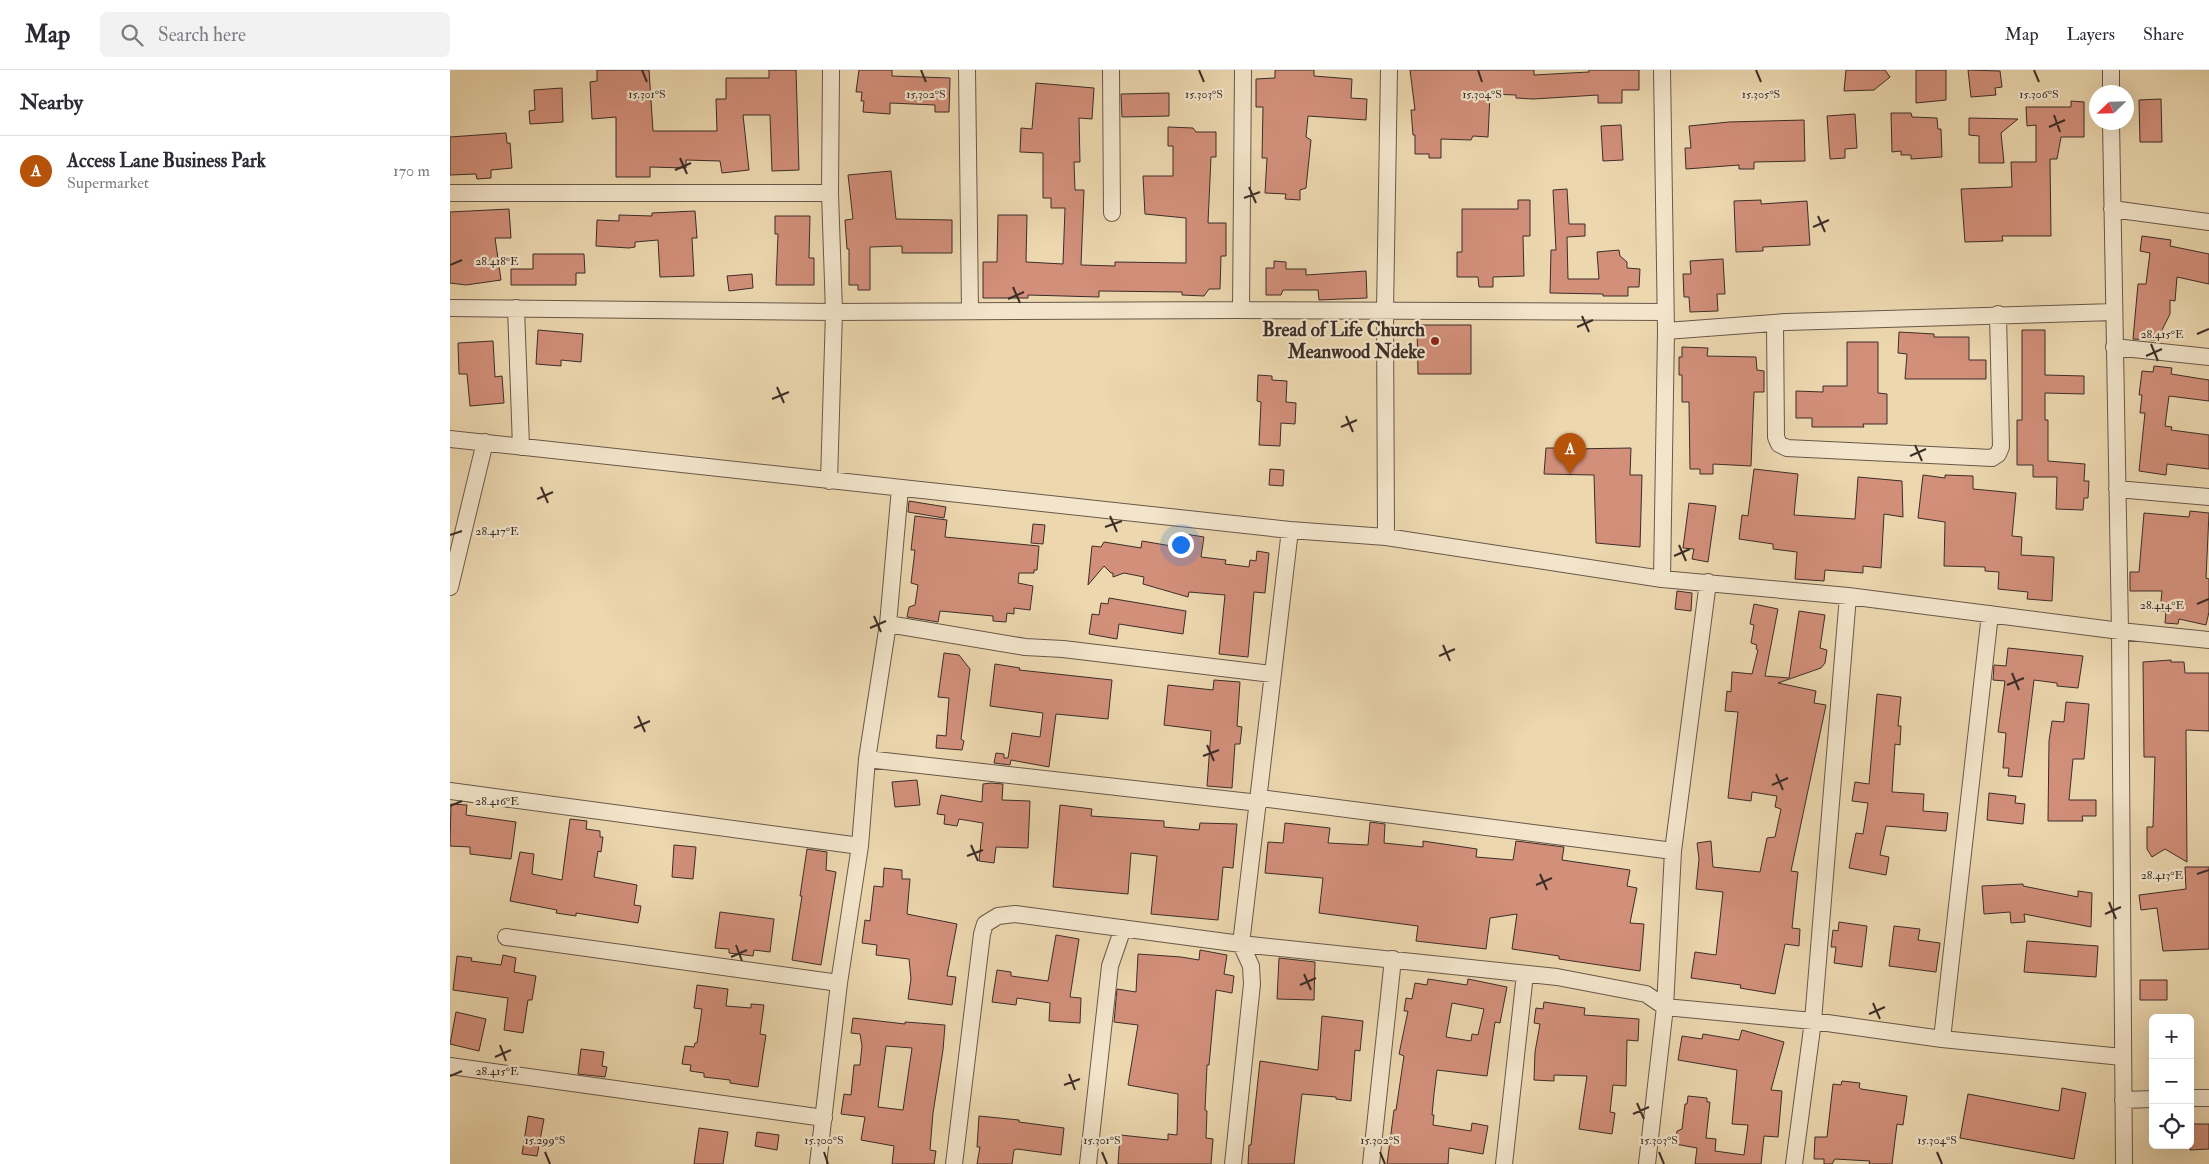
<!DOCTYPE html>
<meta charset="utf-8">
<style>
body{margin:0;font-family:"IM FELL Double Pica",serif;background:#f2f2f3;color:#2b2b33}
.controls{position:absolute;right:15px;bottom:15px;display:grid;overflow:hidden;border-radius:8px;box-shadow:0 5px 20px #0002}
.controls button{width:45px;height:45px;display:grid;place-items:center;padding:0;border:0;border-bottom:1px solid #e1e1e2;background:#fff;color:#2b2b33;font:25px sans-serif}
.compass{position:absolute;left:1639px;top:15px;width:45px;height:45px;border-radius:50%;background:#fff;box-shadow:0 5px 20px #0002;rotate:247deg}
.you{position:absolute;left:730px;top:474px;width:18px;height:18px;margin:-12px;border:4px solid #fff;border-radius:50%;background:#1a73e8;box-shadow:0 0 0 8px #1a73e833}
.badge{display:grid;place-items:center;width:32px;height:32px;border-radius:50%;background:#b45309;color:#fff;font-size:16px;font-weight:700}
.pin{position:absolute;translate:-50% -41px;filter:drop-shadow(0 1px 2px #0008)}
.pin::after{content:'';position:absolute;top:26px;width:18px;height:15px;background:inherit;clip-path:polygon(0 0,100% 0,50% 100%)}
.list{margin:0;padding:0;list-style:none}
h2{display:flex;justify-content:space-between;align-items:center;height:65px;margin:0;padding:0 20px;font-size:21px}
h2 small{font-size:16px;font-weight:400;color:#7c7c81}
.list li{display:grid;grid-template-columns:32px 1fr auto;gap:15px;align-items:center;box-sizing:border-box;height:70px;padding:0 20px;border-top:1px solid #e1e1e2}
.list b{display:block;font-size:19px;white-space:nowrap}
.list p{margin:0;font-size:16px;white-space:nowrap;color:#7c7c81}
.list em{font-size:16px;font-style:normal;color:#7c7c81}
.icon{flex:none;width:28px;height:28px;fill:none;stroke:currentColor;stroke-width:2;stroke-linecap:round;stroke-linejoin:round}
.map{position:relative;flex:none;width:1759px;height:1094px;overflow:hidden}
header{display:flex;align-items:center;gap:30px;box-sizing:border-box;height:70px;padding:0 25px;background:#fff;border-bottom:1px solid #e1e1e2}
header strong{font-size:24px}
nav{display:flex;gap:28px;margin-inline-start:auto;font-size:18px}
.search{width:350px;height:45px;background:#f2f2f3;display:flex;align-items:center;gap:12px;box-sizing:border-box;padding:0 18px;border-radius:8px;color:#7c7c81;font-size:19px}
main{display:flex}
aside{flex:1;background:#fff}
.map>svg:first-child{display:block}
</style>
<header>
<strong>Map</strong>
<div class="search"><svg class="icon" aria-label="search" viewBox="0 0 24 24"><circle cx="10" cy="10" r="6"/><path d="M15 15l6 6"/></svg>Search here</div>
<nav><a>Map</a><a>Layers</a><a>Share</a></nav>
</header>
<main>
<aside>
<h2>Nearby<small></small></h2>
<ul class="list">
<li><span class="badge">A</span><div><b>Access Lane Business Park</b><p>Supermarket</p></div><em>170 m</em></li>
</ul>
</aside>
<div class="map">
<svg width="1759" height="1094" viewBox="0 0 1759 1094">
<rect width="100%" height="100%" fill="#ecd7af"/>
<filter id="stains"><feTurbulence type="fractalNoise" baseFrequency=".004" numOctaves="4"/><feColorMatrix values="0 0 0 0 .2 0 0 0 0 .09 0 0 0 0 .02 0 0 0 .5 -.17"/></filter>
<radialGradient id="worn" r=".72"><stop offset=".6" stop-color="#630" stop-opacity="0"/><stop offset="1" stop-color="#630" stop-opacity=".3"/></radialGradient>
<path fill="#d28f7a" stroke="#3c2d28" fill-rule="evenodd" d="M147 0H199L203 61H267L266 29H276V8H319V0H346L349 100 322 101 320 45H293L299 100 272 103 270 91 236 90V98L200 97V107H166V47L142 49 140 12 147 11Z
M409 0H442V6L500 8 499 42H485V35L440 33V44L413 42 414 31H411L412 22H406Z
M825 0H864V6L902 9 901 28 917 29 916 50 858 46 856 67 861 70 856 118 850 120V130L835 129 836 124 815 123 817 88H812L813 37H806V9L825 8Z
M960 0H1084V5L1139 2V0H1189V20H1172V33H1148V25L1083 29 1066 28V25L1040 24 1038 67 1023 66 1021 70 991 69V88H979V84H965V65H963L961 40H965Z
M1396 0H1435L1440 7 1424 20 1394 21Z
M1466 0H1496V30L1466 33Z
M1518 0 1550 1 1552 17 1545 18 1546 25 1521 27Z
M586 13 644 18 642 49 629 48 630 92H624L625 120H634L631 195 665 196V192L736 193V148L695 144 693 106H723V76H718V57L743 58 746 62H766V87H761L758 153H776V186H771L770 219H759L754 226 732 225V222L649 221V227L578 225V228H533V192H547L548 145H577L576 192 613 194 615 138H601V128H593V83L570 82 571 58 582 59Z
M112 18 113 52 80 54 79 41 85 40 84 20Z
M719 23V46L672 47 671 24Z
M1711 29 1712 72H1690L1689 30Z
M1621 31 1634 32V67H1611L1607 89H1600L1601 166H1552L1553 171 1515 172 1511 119 1562 117 1561 92H1586V55L1577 56 1576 37H1621Z
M1441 43H1461L1462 47 1487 48 1488 59H1491L1492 87 1461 89V85H1451V81L1442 82Z
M1405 44 1407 78 1395 79V88L1380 89 1377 46Z
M1519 48 1568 49 1551 63 1554 93H1529V66L1519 65Z
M1354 50 1355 91 1304 92V99H1289V95L1236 99 1235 78H1241L1239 56 1279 52Z
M1171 55 1173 90 1153 91 1151 56Z
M56 63 57 73H60L62 98 41 100V108L27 109 26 104 0 105V67Z
M441 101 446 149 502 150V183H452V176L420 177V220H408V215H399V179H397L395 150 403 149 398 105Z
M1117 119 1119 154H1135V166L1117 167 1118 209H1149L1147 182 1169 180 1170 186 1177 192V198L1190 199 1189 217H1178V226H1153V224L1100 223 1101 180H1106L1103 120Z
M1068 130H1080V166H1073L1074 206 1043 207V217H1029L1028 207H1007V182H1012V139H1068Z
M1311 130V134L1357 131 1360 175 1313 177V181L1286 182 1284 131Z
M59 139 61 168H45L51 210 16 215 0 213V142Z
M245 141 247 168H242L244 206 210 207 208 170 185 172V177L179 178 146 176 147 150 169 151V145L202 146V143Z
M325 146H360L359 188H364V215H326L328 164H325Z
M1692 166 1721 170 1720 176 1759 184V214L1727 207 1725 231 1720 230V244L1707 270 1683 269 1688 214H1696L1700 183 1690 181Z
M83 184H134L135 203H126V215H61V199H83Z
M1273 189 1275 224H1267L1268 241 1240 242 1239 227H1234L1233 204H1241L1240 191Z
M824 191 836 192V199H856V205L916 201 917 228 869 230 868 220H833L831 225H816V198H824Z
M302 204 303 218 279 221 277 206Z
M967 255H1021V304H968Z
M88 260 133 264 131 292 111 290V296L86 294Z
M1572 260H1595V305L1634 306V324L1595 323V350H1598V391L1635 394 1634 411H1639L1638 428H1634L1633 440 1606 439 1607 407H1583V395H1567V350H1572Z
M1449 262 1484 264V267H1519V290H1536V309H1455L1457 284 1448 283Z
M43 271 45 307 52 306 54 333 20 336 17 304H9L8 273Z
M1397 272H1428V323L1437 324V354H1413L1414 357H1362V348H1346V321L1373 322V316H1397Z
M1232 277 1258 278 1257 286 1306 287 1307 300 1314 301V322H1304L1301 396 1263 394V404H1250V399H1240L1239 332H1232V305H1229V287H1232Z
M1704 296 1722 298 1721 304 1759 310V331L1719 326 1715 356 1722 357 1721 360 1759 365V399L1717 394 1716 405 1689 401 1695 343H1690L1692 325H1689L1692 301 1703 302Z
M808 305 822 306V310L837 311 836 332 846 333 845 354 831 353 830 376 809 375 811 332 807 331Z
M1108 372 1118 374 1120 379 1181 378 1180 405H1192L1190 477 1146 473 1144 405 1094 404 1096 378H1106Z
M820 399 834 400 833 416 819 415Z
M1304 399 1348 404 1344 445 1405 449 1408 407 1452 411 1453 447 1434 444 1431 498 1413 496V503L1375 500 1374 511 1345 509 1347 482 1323 479V474L1289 469 1292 445 1298 446Z
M1473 405 1495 408V405L1523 406V419L1566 423 1562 466 1572 467 1571 485 1604 487 1602 531 1577 529 1578 522 1548 519 1549 502 1535 501V497L1494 496 1495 452 1468 448Z
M459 431 496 437 494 448 458 442Z
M1239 433 1266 436 1258 492 1242 489 1244 479 1233 478Z
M1740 441 1759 443 1756 508 1759 509V542L1756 555 1729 549 1728 554 1715 553 1716 541H1710L1712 521H1680V502H1689L1694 443 1739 447Z
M465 446 497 450 495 467 589 476 587 500H584V503H569L568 513 583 516 580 540 564 538V544L557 543 556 552 543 551V546L490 541 488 552 457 547 459 537 465 535 468 515 461 513 465 480H461Z
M583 454 595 455 593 474 581 473Z
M735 464 754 467 751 487 776 490 775 494 799 497 800 490 806 491 807 481 819 483 815 523 804 522 798 587 769 584 775 525 739 522 738 527 693 514 694 507 674 503 663 507V503H661L654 496 638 515 642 476 651 477 654 472 691 478 692 471 733 478Z
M1227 521 1242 523 1241 541 1225 539Z
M659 528 736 541 733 564 669 554 667 569 639 564 642 544 649 545 651 533 658 534Z
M1304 534 1328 539 1315 606 1339 608 1349 541 1375 545 1370 578 1377 580 1375 593 1371 598 1328 613 1366 621 1364 633 1376 635 1341 801 1348 802 1342 858 1350 859 1349 876 1335 874 1325 924 1290 918 1291 915 1241 908 1245 882 1266 885 1273 822 1246 819 1249 789 1247 773 1261 771 1263 797 1310 802 1317 768 1325 767 1331 739 1325 737 1327 726 1302 722 1301 731 1278 728 1288 642 1275 641 1277 621 1281 622 1282 602 1302 604 1308 580 1306 579 1307 575 1301 573 1304 555 1300 554Z
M1558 578 1633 586 1628 618 1607 616V613L1584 610 1572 707 1558 706 1559 698H1553L1556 663 1548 662 1555 611 1543 610 1544 595 1556 596Z
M494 583 509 585 520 599 511 669 514 671 512 680 486 678 487 665 496 666 499 628 488 627Z
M1721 590V592H1734L1735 603H1759V661L1736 660 1737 792 1715 779 1702 787 1697 779V757H1703L1705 687H1694L1693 592Z
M545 594 570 598 569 600 662 610 658 649 606 644 599 697 561 690 560 695 544 693 546 683 554 684V688H558L562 663 590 667 593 643 540 636Z
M764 610 790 612 787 656 792 657 790 674H785L782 718 757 716 761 661 714 655 718 615 763 620Z
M1427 624 1451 627 1448 656H1451L1450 675 1445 674 1442 722 1474 724 1473 741 1498 743 1496 761 1436 756 1430 785 1439 787 1436 805 1399 798 1406 763 1413 764 1418 733 1402 731 1405 712 1419 714Z
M1616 632 1639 634 1634 689H1623L1619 730H1646V746H1632L1633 751H1598L1599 671 1602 651 1614 652Z
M467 710 470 735 445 737 442 712Z
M541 713 553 714 552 730 580 731 578 778 546 777 544 793 529 791 533 753 509 749 507 756 494 754 495 745 487 744 491 725 532 732 533 714Z
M1539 723 1566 726 1565 733 1575 734 1573 754 1537 750Z
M1 734 17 735 16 745 66 752 61 789 20 784V777L0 776Z
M610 735 642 739 641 746 714 751V757L749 760 750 753 787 754 783 798 773 797 768 850 701 844 707 786 681 783 678 824 603 817Z
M120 749 137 751 136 759 150 761V767H153L151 782 148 781 144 807 187 815 184 835 191 836 188 853 126 843V846L106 843 107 840 60 831 70 782 84 784 82 804 112 810Z
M920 752 935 754 934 773 973 777V771L1027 779 1026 787 1063 790 1066 771 1114 777 1112 790 1180 800 1177 816 1187 818 1180 853 1194 854 1190 901 1109 889V886L1062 879 1067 844 1040 848 1036 879 966 871 968 856 869 843 873 808 815 803 818 772 833 773 835 753 880 758 878 773 918 775Z
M224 775 246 777 243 809 222 807Z
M357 779 377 782 376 800 386 802 371 895 342 890 352 826H350Z
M1735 797H1759V879L1713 881 1707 838 1691 840 1689 825 1736 819Z
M434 798 452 800V809H460L457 844 507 854 497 906 506 907 502 935 458 929 461 909 459 889 426 885 427 875 412 873 415 850 420 851 424 816 433 817Z
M1573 814V816L1628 827V821L1642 823 1641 857 1574 844 1575 852 1561 853 1560 842 1534 844 1532 816Z
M270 842 324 849 320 882 304 880 303 886 279 883V879L265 878Z
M1389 852 1417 856 1412 897 1384 893 1386 877H1381L1383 860 1388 861Z
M1444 856 1470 859 1468 870 1490 873 1486 902 1439 896Z
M606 865 629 869 620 927 631 928 630 953 599 951 600 933 567 928 566 935 542 932 547 900 561 902V906L598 911Z
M1577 871 1648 876 1646 907 1574 902Z
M750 880 777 885 774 904 784 906 782 923 766 920 759 995H757L755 1040 757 1041 756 1068 763 1069 761 1094H668L670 1065 718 1070V1064L727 1065 728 1024 678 1015 688 955 664 952 667 919 686 922 688 884 731 887 749 890Z
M53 885 66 888 64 902 86 906 82 930H78L73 963 54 960 58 928 3 920 7 886 22 888 21 891 51 895Z
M829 888 865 892 864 930 827 929Z
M978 909 1017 915 1018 909 1057 917 1050 953 1045 952 1037 1006 987 1000 984 1024 982 1045H984L983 1055 1021 1061 1022 1053 1038 1056 1033 1084 999 1078 998 1094H937L944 1040H946L954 986 949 984 958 941H954L956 928 962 929 965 913 977 915ZM1002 933 1034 939 1028 965 1022 964 1021 971 996 967Z
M1690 910H1717V930H1690Z
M247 915 278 919 276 936 301 938V934L314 935 310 964 316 965 308 1017 280 1013V1010L254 1007V1003L240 1001 241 995 232 994 235 976 244 977 245 973H247L252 939 244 938Z
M1094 932 1135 938 1134 945 1189 949 1188 971 1177 970 1176 1016 1163 1015 1160 1042 1165 1043 1162 1064 1129 1059 1137 1006 1104 1005V1011L1084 1010 1085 982 1090 954 1084 953 1086 938 1093 939Z
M6 942 36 949 29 981 0 974Z
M872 946 913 951 910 981 905 980 901 1031 886 1029V1027L852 1024 844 1094H798L799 1075H801L810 991 868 1000Z
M403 948 455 954V952L495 955 493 980 483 1043 480 1080 486 1081 484 1094H442L444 1076 411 1070 415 1047 391 1044 394 1024 401 1025 404 995H410L412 976 410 964 401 963ZM436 976 462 978 453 1040 428 1037Z
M1292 960 1334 972 1321 1020 1332 1021 1328 1067 1314 1066 1311 1094H1245L1247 1078 1225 1074 1227 1061 1232 1059 1235 1034H1237L1238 1026 1257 1028V1032H1260L1256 1068 1266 1069 1265 1081 1294 1085 1298 1055 1282 1054 1287 1000 1228 990 1232 966 1252 969 1253 964 1289 970Z
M131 979 154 982 152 996 157 997 155 1007 128 1004Z
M1392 1011 1410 1013 1409 1017 1411 1019 1457 1026 1453 1055 1447 1054 1442 1094H1419L1420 1091 1385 1089 1382 1094H1374V1089H1364L1365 1067H1377L1383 1014 1391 1015Z
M1612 1018 1636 1023 1624 1089 1510 1068 1518 1024 1609 1041Z
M78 1046 94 1049 87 1086 72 1084Z
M529 1046 569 1050V1052L614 1058 611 1085 567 1079 564 1080 562 1094H527L530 1077H527Z
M1740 1054H1759V1079L1740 1080Z
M249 1058 278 1062 273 1094H244Z
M307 1062 329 1065 327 1080 305 1076Z"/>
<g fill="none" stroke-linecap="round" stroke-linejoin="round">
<g stroke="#68584a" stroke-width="18">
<path id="street" d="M517 0 520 241
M661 0 662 143
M1212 0 1216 261 1212 509
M1661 0V22
M1661 52 1670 561 1674 1094
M0 123H380
M1662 139 1759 152
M0 238 384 242 791 240 1214 242
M66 238 71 377
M791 240 793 0
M1325 253 1326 367 1329 374 1337 378 1542 388 1548 384 1551 377 1548 244
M1216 261 1336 252 1664 242
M1664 277 1759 287
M0 369 840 460 936 467 1212 509 1398 526 1670 561 1759 570
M379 411 384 242 380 123 381 0
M1667 419 1759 427
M936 467 935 241 939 0
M0 517 35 372
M438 554 575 577 613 579 822 604
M417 689 809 733
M0 721 410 776
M810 728 1223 781
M56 867 389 913
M1492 969 1540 544
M0 996 374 1048
M1740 1028H1759
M1673 1030 1703 1029
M368 1094 389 913 410 776 417 689 438 554 450 418
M504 1094 532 864 535 854 548 846 565 844 791 874 1107 907 1196 924 1215 937 1363 951 1492 969 1672 987
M638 1094 660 896 673 858
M783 1094 802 914 801 896 791 874 840 460
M921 1094 943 889
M1054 1094 1075 904
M1197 1094 1215 937 1223 781 1258 512
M1344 1094 1363 951 1398 526"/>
</g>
<use href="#street" stroke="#f3e5cb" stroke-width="16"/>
</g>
<path fill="none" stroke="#3c2d28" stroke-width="2" d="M192 0 197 12M471 0 476 12M749 0 754 12M1028 0 1032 12M1306 0 1311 12M1584 0 1589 12M1604 45 1610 62M1599 57 1615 50M230 88 237 104M225 100 241 93M799 117 806 133M794 128 810 122M1368 146 1375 162M1363 157 1379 150M0 195 12 190M563 217 570 233M558 229 574 222M1132 246 1139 262M1127 257 1143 250M1747 264 1759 259M1701 274 1708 291M1696 286 1712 279M327 317 334 333M322 329 339 322M896 346 903 362M891 357 907 350M1465 375 1472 391M1460 386 1476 379M91 417 98 433M87 429 103 422M660 446 667 462M655 457 672 451M0 465 12 461M1229 475 1236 491M1224 486 1240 479M1747 534 1759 529M424 546 431 562M420 558 436 551M993 575 1000 591M989 586 1005 579M1562 603 1569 620M1557 615 1574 608M188 646 195 662M184 658 200 651M757 675 764 691M753 686 769 680M1326 704 1333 720M1322 715 1338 708M0 736 12 731M521 775 528 791M517 786 533 780M1090 804 1097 820M1747 804 1759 800M1086 815 1102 808M1659 832 1666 849M1655 844 1671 837M286 875 292 891M281 887 297 880M854 904 861 920M850 915 866 908M1423 933 1430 949M1419 944 1435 937M50 975 56 991M45 987 61 980M619 1004 625 1020M0 1006 12 1001M614 1015 630 1009M1187 1033 1194 1049M1183 1044 1199 1037M95 1082 100 1094M374 1082 378 1094M652 1082 657 1094M930 1082 935 1094M1209 1082 1214 1094M1487 1082 1492 1094"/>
<circle fill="#8f2418" stroke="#f3e5cb" stroke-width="2" cx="985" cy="271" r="5"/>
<g text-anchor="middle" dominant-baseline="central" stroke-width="4.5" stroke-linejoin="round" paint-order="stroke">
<g font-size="19" font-weight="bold" fill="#3c2d28" stroke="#f3e5cb" text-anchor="end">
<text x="975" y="260">Bread of Life Church<tspan x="975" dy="22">Meanwood Ndeke</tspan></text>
</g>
</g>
<g font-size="12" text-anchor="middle" fill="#3c2d28" stroke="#f3e5cb" stroke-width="4.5" stroke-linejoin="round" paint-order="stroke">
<text x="197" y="28">15.301°S</text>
<text x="476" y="28">15.302°S</text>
<text x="754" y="28">15.303°S</text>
<text x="1032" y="28">15.304°S</text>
<text x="1311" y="28">15.305°S</text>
<text x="1589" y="28">15.306°S</text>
<text x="47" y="195">28.418°E</text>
<text x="1712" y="268">28.415°E</text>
<text x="47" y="465">28.417°E</text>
<text x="1712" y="539">28.414°E</text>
<text x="47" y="735">28.416°E</text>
<text x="1712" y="809">28.413°E</text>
<text x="47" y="1005">28.415°E</text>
<text x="95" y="1074">15.299°S</text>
<text x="374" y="1074">15.300°S</text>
<text x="652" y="1074">15.301°S</text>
<text x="930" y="1074">15.302°S</text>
<text x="1209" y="1074">15.303°S</text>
<text x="1487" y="1074">15.304°S</text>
</g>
<rect width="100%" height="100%" filter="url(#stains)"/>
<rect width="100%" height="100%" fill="url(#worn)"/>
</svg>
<div class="controls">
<button>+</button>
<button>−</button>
<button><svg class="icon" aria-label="locate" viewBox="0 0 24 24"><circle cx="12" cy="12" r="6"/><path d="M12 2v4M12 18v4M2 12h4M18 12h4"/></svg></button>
</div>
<svg class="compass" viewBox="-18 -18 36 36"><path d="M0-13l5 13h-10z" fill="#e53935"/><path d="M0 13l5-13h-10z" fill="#7c7c81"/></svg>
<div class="you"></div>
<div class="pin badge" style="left:1120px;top:404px">A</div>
</div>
</main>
